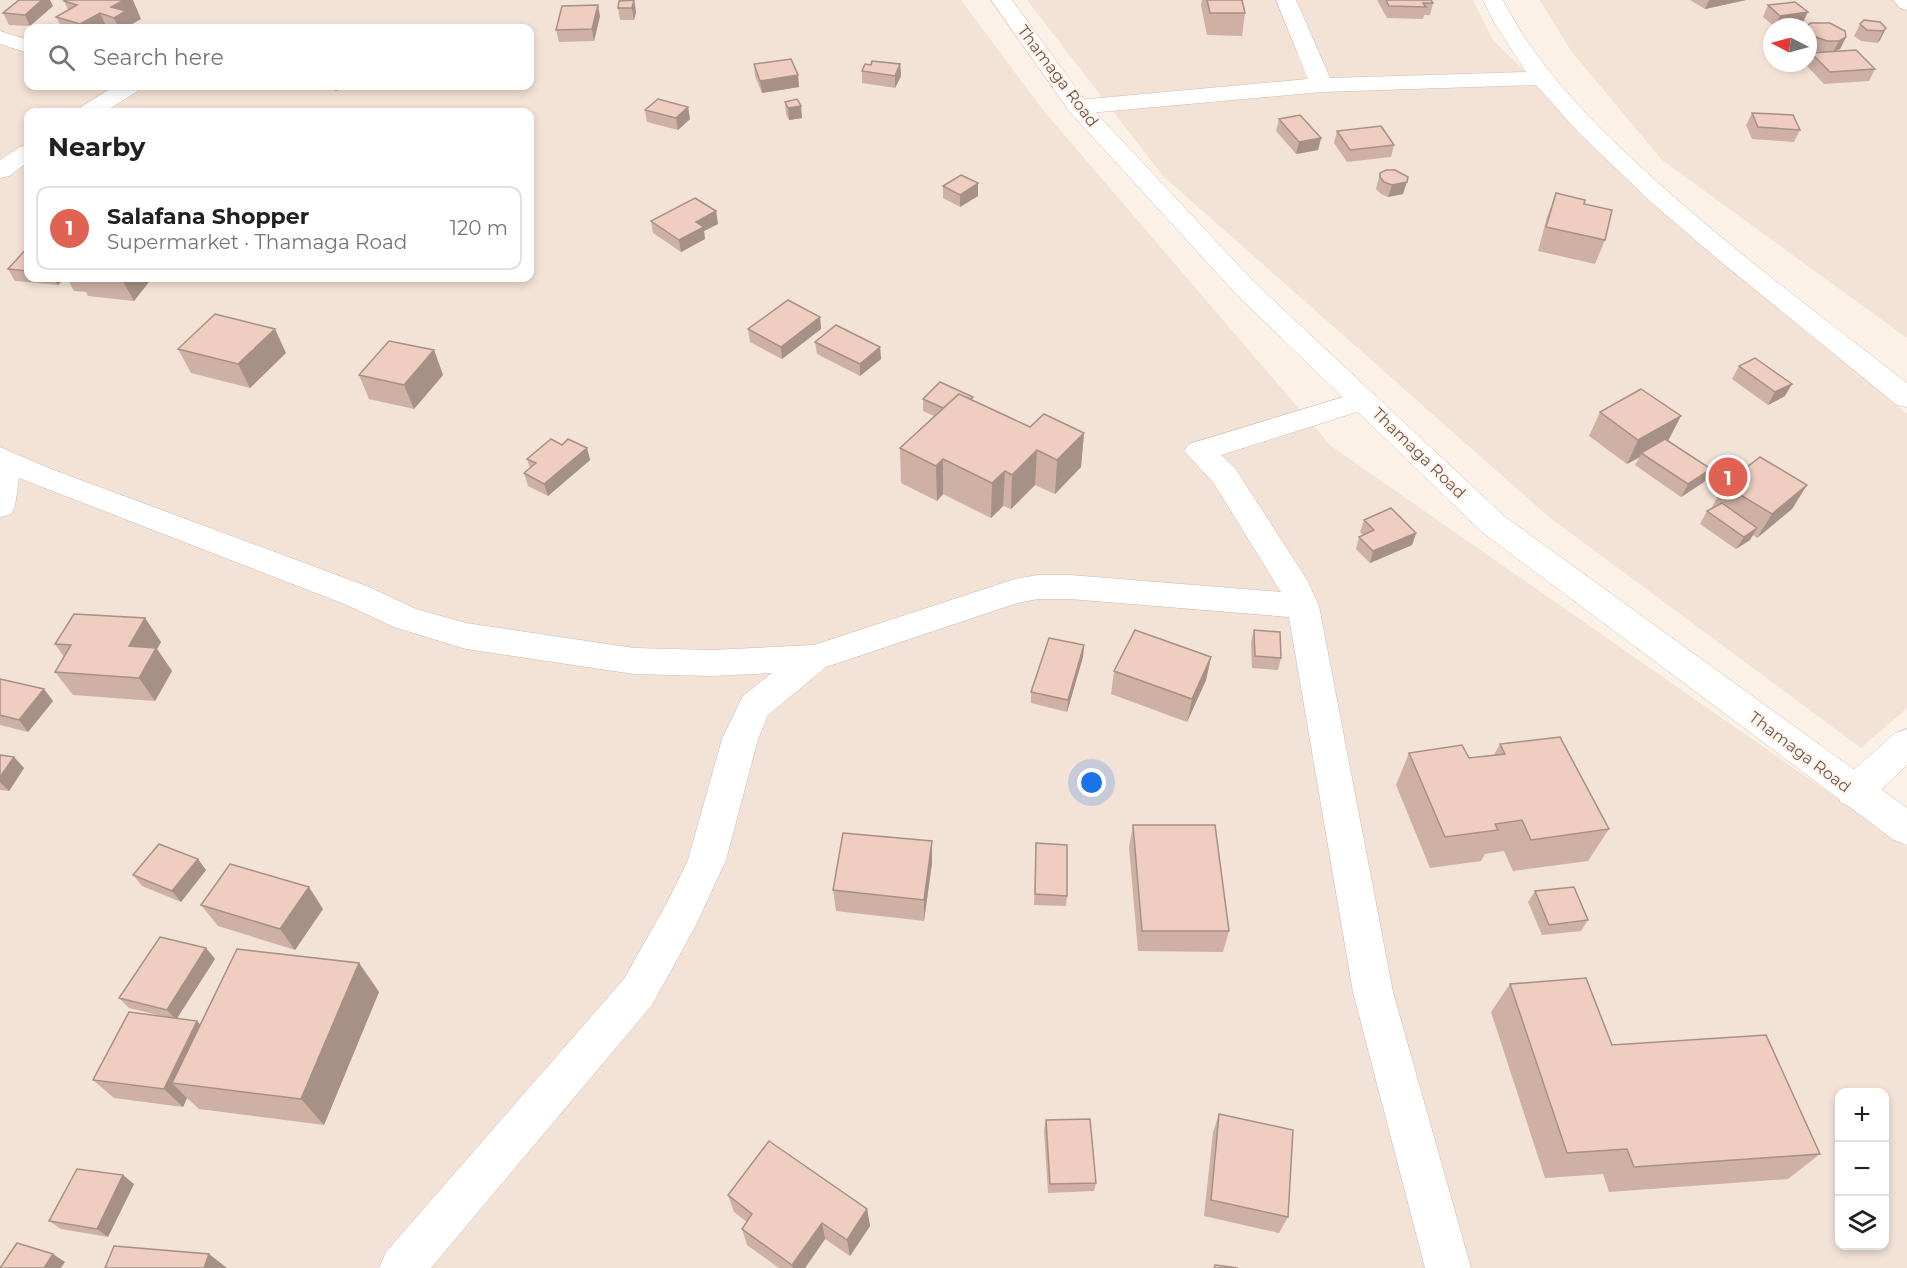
<!DOCTYPE html>
<meta charset="utf-8">
<style>
body{margin:0;font-family:Montserrat,sans-serif;background:#f2f2f2;color:#202124}
.controls{position:absolute;right:18px;bottom:18px;display:grid;overflow:hidden;border-radius:12px;box-shadow:0 3px 9px #0003}
.controls button{width:54px;height:54px;display:grid;place-items:center;padding:0;border:0;border-bottom:2px solid #e0e0e0;background:#fff;color:#202124;font:30px sans-serif}
.compass{position:absolute;left:1763px;top:18px;width:54px;height:54px;border-radius:50%;background:#fff;box-shadow:0 3px 9px #0003;rotate:276deg}
.you{position:absolute;left:1092px;top:783px;width:21px;height:21px;margin:-15px;border:4px solid #fff;border-radius:50%;background:#1a73e8;box-shadow:0 0 0 9px #1a73e833}
.badge{display:grid;place-items:center;width:39px;height:39px;border-radius:50%;background:#df6253;color:#fff;font-size:20px;font-weight:700}
.pin{position:absolute;translate:-50% -50%;border:3px solid #fff;box-shadow:0 2px 6px #0006}
.list{margin:0;padding:0;list-style:none}
h2{display:flex;justify-content:space-between;align-items:center;height:78px;margin:0;padding:0 24px;font-size:26px}
h2 small{font-size:20px;font-weight:400;color:#757577}
.list li{display:grid;grid-template-columns:39px 1fr auto;gap:18px;align-items:center;box-sizing:border-box;height:84px;margin:0 12px 12px;padding:0 12px;border:2px solid #e0e0e0;border-radius:12px}
.list b{display:block;font-size:22px;white-space:nowrap}
.list p{margin:0;font-size:20px;white-space:nowrap;color:#757577}
.list em{font-size:20px;font-style:normal;color:#757577}
.icon{flex:none;width:33px;height:33px;fill:none;stroke:currentColor;stroke-width:2;stroke-linecap:round;stroke-linejoin:round}
.map{position:relative;flex:none;width:1907px;height:1268px;overflow:hidden}
.search{position:absolute;background:#fff;box-shadow:0 3px 9px #0003;left:24px;top:24px;width:510px;height:66px;display:flex;align-items:center;gap:15px;box-sizing:border-box;padding:0 21px;border-radius:12px;color:#757577;font-size:22px}
.panel{position:absolute;background:#fff;box-shadow:0 3px 9px #0003;left:24px;top:108px;width:510px;height:174px;border-radius:12px}
.map>svg:first-child{display:block}
</style>
<div class="map">
<svg width="1907" height="1268" viewBox="0 0 1907 1268">
<rect width="100%" height="100%" fill="#fbf1e7"/>
<path fill="#f3e2d6" fill-rule="evenodd" d="M0 0H961L1043 110 1331 446 1907 847V1268H0ZM28 28H530V86H28ZM28 112H530V278H28ZM1840 1092H1884V1246H1840Z
M1027 0H1473L1493 40 1653 198 1907 414V708L1861 748 1549 517 1163 176Z
M1540 0H1907V338L1662 160 1571 51ZM1772 27H1808V63H1772Z"/>
<g fill="none" stroke-linecap="round" stroke-linejoin="round">
<g stroke="#cfbab0" stroke-width="1">
<path id="street" d="M1276 0H1296L1330 78 1526 72 1495 24 1483 0H1503C1540 72 1596 126 1655 180 1735 252 1822 317 1907 383V407L1897 405 1720 261 1651 202 1579 133 1536 85 1322 92 1078 114 1070 112 1067 107 1070 102 1078 100 1308 79Z
M1893 0H1907V10L1900 8Z
M0 31 28 40V53L0 44Z
M115 86H141L138 91 104 112H78L81 107Z
M28 145V162L9 176 0 178V160L20 147Z
M1363 391 1373 393 1377 400 1373 407 1221 455 1235 468 1307 580 1319 606 1393 992 1471 1268H1425L1353 992 1289 617 1070 599H1038L1017 603 826 667 768 715 758 739 726 860 696 925 652 1005 431 1268H379L386 1252 624 979 668 901 688 860 722 739 738 706 743 696 772 673 711 676 634 674 466 649 394 627 347 605 19 478 15 506 11 514 0 517V447L51 469 369 587 416 609 466 623 634 648 711 650 814 645 1015 579 1038 575H1070L1281 592 1213 482 1184 451 1189 444Z
M1907 729V765L1867 803 1854 807 1841 803 1836 792 1841 781 1895 733Z"/>
</g>
<g stroke="#d1b9ae" stroke-width="1">
<path id="secondary" d="M991 0H1012L1086 102 1254 282 1504 516 1907 808V845L1894 840 1482 532 1236 294 1070 112Z"/>
</g>
<use href="#street" fill="#fff" fill-rule="evenodd"/>
<use href="#secondary" fill="#fff" fill-rule="evenodd"/>
</g>
<path fill="#ceb0a5" d="M634 0 636 12 634 20H620L618 8Z
M1202 0H1242L1245 13 1242 36 1207 35 1201 6Z
M1377 0H1431L1433 3 1430 15H1424L1423 19 1387 18Z
M1690 0H1746L1705 9Z
M64 1 141 19 132 24 133 28H62L56 17 68 10Z
M1768 5 1802 24 1775 27 1763 17Z
M53 6 30 26 9 25 3 13Z
M600 16 594 41 559 42 556 30Z
M1860 24 1886 28 1880 40 1877 43 1861 41 1854 36Z
M1808 27 1846 37 1840 49 1834 52 1875 69 1869 81 1824 84 1806 65 1807 63H1808V60L1811 53H1821L1808 47Z
M754 64 798 75 799 87 762 93 755 76Z
M900 64 901 76 895 88 862 83V71L871 65Z
M241 86H265L260 89Z
M321 86H345L336 91Z
M785 102 802 118 789 120 786 114Z
M688 107 690 119 678 130 647 122 645 110Z
M1752 113 1800 130 1794 142 1752 139 1746 125Z
M1279 119 1321 138 1318 150 1296 154 1276 131Z
M1337 131 1394 145 1391 157 1347 162 1334 143Z
M1380 173 1403 194 1388 197 1381 194 1376 189Z
M943 186 978 196 960 207 943 198Z
M1556 193 1584 204 1605 240 1595 264 1538 251 1547 217Z
M716 211 718 224 704 231 705 239 681 252 653 233 651 221Z
M28 247V278H65L58 285 15 281 8 269Z
M67 278H152L134 301 88 296 86 292 74 291Z
M820 317 821 329 782 359 750 342 748 329Z
M815 342 880 347 881 359 860 376 817 354Z
M178 349 286 353 250 388 191 373Z
M434 350 443 375 414 409 369 399 359 375Z
M1739 366 1785 396 1768 405 1732 379Z
M923 399 973 400 1030 427 1084 433 1081 467 1055 494 1035 485 1011 509 1003 506 991 518 943 494 937 501 901 483 900 448 934 416 923 411Z
M1600 412 1668 441 1711 469 1704 482 1681 497 1635 465 1640 457 1627 464 1589 436Z
M562 445 587 448 590 460 548 496 528 486 524 473 530 468 527 459Z
M1724 485H1807L1792 509 1757 538 1753 535 1750 540 1736 549 1700 524 1707 511 1711 509Z
M1364 520 1416 533 1412 545 1370 563 1356 549 1359 537 1363 535 1360 532Z
M145 618 161 642 157 649 172 671 155 701 73 695 55 672 64 657 55 644Z
M1254 630 1281 658 1278 670 1252 668 1251 642Z
M1084 645 1083 657 1067 712 1031 703V692Z
M1211 657 1206 680 1187 722 1111 694 1114 671Z
M0 679 53 701 28 732 0 725Z
M1500 744 1609 829 1588 861 1513 871 1504 851 1485 854 1481 861 1430 868 1396 785 1409 753 1469 758 1494 755Z
M0 755 24 768 9 791 0 790Z
M1133 825 1229 931 1223 952 1138 951 1129 847Z
M1036 843 1067 896 1066 906 1034 905Z
M932 863 924 921 836 911 833 890Z
M206 870 181 902 142 886 133 875Z
M1535 891 1588 920 1581 931 1542 935 1528 902Z
M201 905 323 909 295 950 218 926Z
M206 948 215 959 177 1018 200 1025 359 963 379 992 324 1125 199 1109 187 1098 183 1107 114 1098 93 1080 166 1017 129 1008 119 998Z
M1510 984 1612 1045 1820 1154 1788 1179 1609 1192 1603 1174 1545 1178 1491 1012Z
M1219 1114 1288 1217 1279 1233 1204 1216 1213 1132Z
M1046 1120 1096 1183 1094 1191 1048 1193 1044 1130Z
M134 1184 108 1237 61 1229 49 1221Z
M728 1195 867 1209 870 1226 850 1256 825 1239 805 1268H779L747 1245 742 1229 747 1222 734 1212Z"/>
<path fill="#a79086" d="M42 0H50L53 6 30 26 25 15Z
M124 0H133L141 19 132 24 133 28H119L114 18 111 7Z
M634 0 636 12 634 20 632 8Z
M1709 0H1746L1705 9Z
M598 5 600 16 594 41 592 29Z
M1808 12 1802 24 1775 27 1780 16Z
M100 13 107 28H82L80 24Z
M1886 28 1880 40 1877 43 1883 31Z
M1846 37 1840 49 1833 52 1839 41Z
M900 64 901 76 895 88V76Z
M798 75 799 87 762 93 760 81Z
M258 86H265L260 89Z
M334 86H345L336 91Z
M801 106 802 118 789 120 788 108Z
M688 107 690 119 678 130 676 118Z
M1321 138 1318 150 1296 154 1299 142Z
M1407 182 1403 194 1388 197 1392 185Z
M978 183V196L960 207V195Z
M716 211 718 224 704 231 705 239 681 252 679 240 696 222Z
M53 278H65L58 285Z
M121 278H152L134 301Z
M820 317 821 329 782 359 781 347Z
M275 329 286 353 250 388 238 364Z
M880 347 881 359 860 376V364Z
M434 350 443 375 414 409 404 385Z
M1792 384 1785 396 1768 405 1775 392Z
M1681 416 1668 441 1641 453 1640 457 1627 464 1638 440Z
M1084 433 1081 467 1055 494 1057 460Z
M587 448 590 460 548 496 544 484Z
M1037 450 1035 485 1011 509 1012 475Z
M943 459V494L937 501 936 466Z
M1711 469 1704 482 1681 497 1688 484Z
M1005 471 1003 506 991 518 992 483Z
M1807 485 1792 509 1757 538 1772 514Z
M1757 528 1750 540 1736 549 1744 537Z
M1416 533 1412 545 1370 563 1373 551Z
M145 618 161 642 157 649 172 671 155 701 139 678 129 646Z
M1084 645 1083 657 1067 712 1068 700Z
M1211 657 1206 680 1187 722 1192 699Z
M44 689 53 701 28 732 19 720Z
M14 757 24 768 9 791 0 782V777Z
M932 841V863L924 921V900Z
M198 859 206 870 181 902 172 891Z
M309 887 323 909 295 950 280 929Z
M206 948 215 959 176 1020 167 1010Z
M359 963 379 992 324 1125 301 1099Z
M197 1021 215 1040 172 1083 187 1098 183 1107 164 1089Z
M123 1175 134 1184 108 1237 97 1229Z
M867 1209 870 1226 850 1256 847 1240Z
M822 1223 825 1239 805 1268H793L792 1265Z
M53 1254 65 1262 61 1268H44Z
M209 1254 227 1268H204Z"/>
<path fill="#efcdc0" stroke="#a79086" stroke-width="1.5" d="M19 0H42L25 15 3 13Z
M67 0H124L111 7 126 11 114 18 100 13 80 24 56 17 77 5 64 1Z
M634 0 632 8H618L619 1Z
M1207 0H1242L1245 13H1210Z
M1386 0H1431L1433 3H1423L1426 7 1389 6Z
M1795 2 1808 12 1780 16 1768 5Z
M598 5 592 29 556 30 562 6Z
M1864 20 1880 22 1886 28 1883 31 1867 30 1860 24Z
M1811 23H1830L1845 31 1846 37 1839 41H1827L1808 34V27H1805Z
M1856 50 1875 69 1830 72 1811 53Z
M791 59 798 75 760 81 754 64Z
M872 61 900 64 895 76 862 71 865 64 871 65Z
M658 99 688 107 676 118 645 110Z
M797 99 801 106 788 108 785 102Z
M1752 113 1793 115 1800 130 1758 127Z
M1300 115 1321 138 1299 142 1279 119Z
M1381 126 1394 145 1350 150 1337 131Z
M1386 170H1395L1408 177 1407 182 1392 185 1384 182 1380 177V173Z
M961 175 978 183 960 195 943 186Z
M1556 193 1585 200 1584 204 1612 210 1605 240 1546 227Z
M695 198 716 211 696 222 704 227 679 240 651 221Z
M28 247V271L8 269Z
M788 300 820 317 781 347 748 329Z
M215 314 275 329 238 364 178 349Z
M836 325 880 347 860 364 815 342Z
M389 341 434 350 404 385 359 375Z
M1755 358 1792 384 1775 392 1739 366Z
M940 382 973 397 971 399 959 394 943 408 923 399Z
M1641 389 1681 416 1638 440 1600 412Z
M959 394 1030 427 1044 414 1084 433 1057 460 1037 450 1012 475 1005 471 992 483 943 459 936 466 900 448Z
M551 439 562 445 568 439 587 448 544 484 524 473 536 463 527 459Z
M1665 439 1711 469 1688 484 1641 453Z
M1760 457 1807 485 1772 514 1724 485Z
M1722 503 1757 528 1744 537 1707 511Z
M1391 508 1416 533 1373 551 1359 537 1374 530 1364 520Z
M74 614 145 618 129 646 156 648 139 678 55 672 71 645 55 644Z
M1135 630 1211 657 1192 699 1114 671Z
M1254 630 1280 632 1281 658 1255 656Z
M1049 638 1084 645 1068 700 1031 692Z
M0 679 44 689 19 720 0 715Z
M1560 737 1609 829 1531 840 1522 820 1495 824 1498 830 1445 837 1409 753 1462 745 1469 758 1505 754 1500 744Z
M0 755 14 757 0 777Z
M1133 825H1215L1229 931H1142Z
M843 833 932 841 924 900 833 890Z
M1036 843 1067 845V896L1035 894Z
M159 844 198 859 172 891 133 875Z
M230 864 309 887 280 929 201 905Z
M1574 887 1588 920 1549 925 1535 891Z
M160 937 206 948 167 1010 119 998Z
M237 949 359 963 301 1099 172 1083Z
M1586 978 1612 1045 1766 1035 1820 1154 1634 1167 1627 1149 1567 1153 1510 984Z
M129 1012 197 1021 164 1089 93 1080Z
M1219 1114 1293 1130 1288 1217 1211 1200Z
M1090 1119 1096 1183 1050 1184 1046 1120Z
M769 1141 867 1209 847 1240 822 1223 792 1265 742 1229 752 1214 728 1195Z
M77 1169 123 1175 97 1229 49 1221Z
M17 1243 53 1254 44 1268H0Z
M114 1246 209 1254 204 1268H105Z
M1215 1265 1238 1268H1214Z"/>
<g text-anchor="middle" dominant-baseline="central" stroke-width="4.5" stroke-linejoin="round" paint-order="stroke">
<g font-size="16" fill="#74564c" stroke="#fef5ed">
<text transform="translate(1058 76) rotate(53)">Thamaga Road</text>
<text transform="translate(1419 453) rotate(44)">Thamaga Road</text>
<text transform="translate(1800 752) rotate(37)">Thamaga Road</text>
</g>
</g>
</svg>
<div class="controls">
<button>+</button>
<button>−</button>
<button><svg class="icon" aria-label="layers" viewBox="0 0 24 24"><path d="M12 4l9 5-9 5-9-5zM3 14l9 5 9-5"/></svg></button>
</div>
<svg class="compass" viewBox="-18 -18 36 36"><path d="M0-13l5 13h-10z" fill="#e53935"/><path d="M0 13l5-13h-10z" fill="#757577"/></svg>
<div class="you"></div>
<div class="pin badge" style="left:1728px;top:477px">1</div>
<div class="search"><svg class="icon" aria-label="search" viewBox="0 0 24 24"><circle cx="10" cy="10" r="6"/><path d="M15 15l6 6"/></svg>Search here</div>
<section class="panel">
<h2>Nearby<small></small></h2>
<ul class="list">
<li><span class="badge">1</span><div><b>Salafana Shopper</b><p>Supermarket · Thamaga Road</p></div><em>120 m</em></li>
</ul>
</section>
</div>
